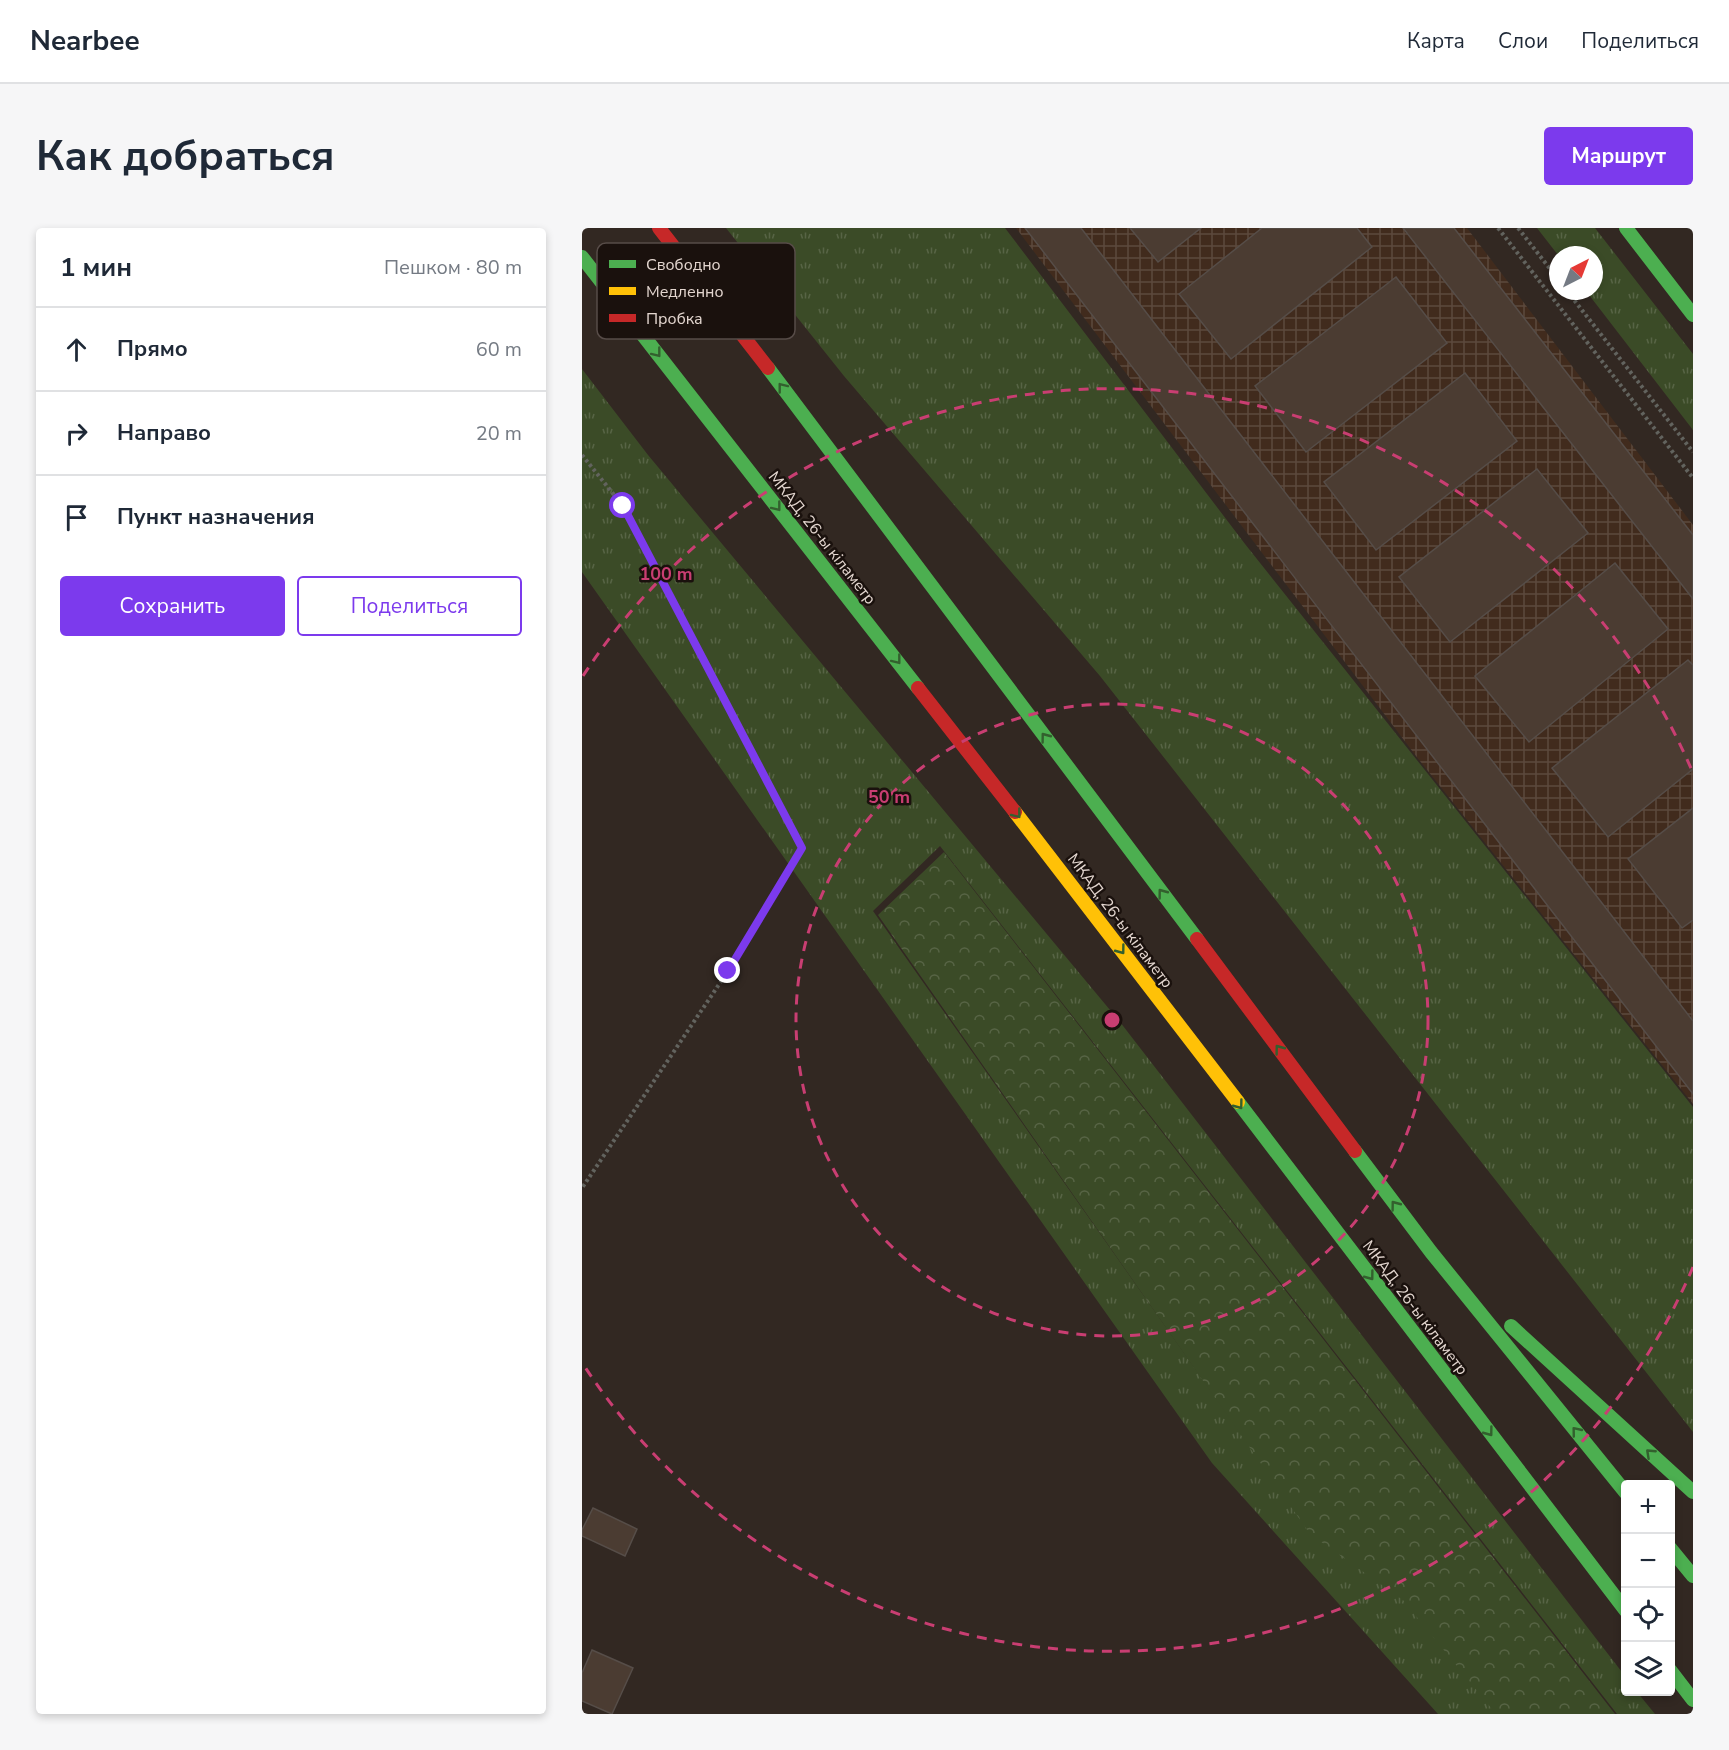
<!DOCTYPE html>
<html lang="ru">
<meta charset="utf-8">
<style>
body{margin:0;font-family:"Nunito Sans",sans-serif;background:#f6f6f7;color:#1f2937}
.controls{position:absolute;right:18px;bottom:18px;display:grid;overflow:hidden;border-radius:6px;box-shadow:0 3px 9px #0003}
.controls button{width:54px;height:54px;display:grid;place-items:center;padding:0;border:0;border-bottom:2px solid #e0e1e3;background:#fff;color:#1f2937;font:30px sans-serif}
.compass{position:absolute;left:967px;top:18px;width:54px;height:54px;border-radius:50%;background:#fff;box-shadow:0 3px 9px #0003;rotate:42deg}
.stop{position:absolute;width:18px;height:18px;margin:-14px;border:4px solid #7c3aed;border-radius:50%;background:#fff}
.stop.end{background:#7c3aed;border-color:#fff;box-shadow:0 2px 6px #0008}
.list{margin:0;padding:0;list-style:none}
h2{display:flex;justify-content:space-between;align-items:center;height:78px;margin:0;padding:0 24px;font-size:26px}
h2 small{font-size:20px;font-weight:400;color:#747a83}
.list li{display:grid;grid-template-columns:39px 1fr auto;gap:18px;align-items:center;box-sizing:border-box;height:84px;padding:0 24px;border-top:2px solid #e0e1e3}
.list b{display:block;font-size:22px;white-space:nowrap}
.list em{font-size:20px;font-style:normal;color:#747a83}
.actions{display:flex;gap:12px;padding:18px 24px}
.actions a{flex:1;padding:14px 0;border:2px solid #7c3aed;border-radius:6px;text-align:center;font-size:21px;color:#7c3aed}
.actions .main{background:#7c3aed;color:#fff}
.icon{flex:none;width:33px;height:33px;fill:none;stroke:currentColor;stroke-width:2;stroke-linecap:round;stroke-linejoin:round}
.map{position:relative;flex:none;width:1111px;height:1486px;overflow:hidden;border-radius:6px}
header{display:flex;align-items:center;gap:36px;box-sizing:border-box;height:84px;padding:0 30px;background:#fff;border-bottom:2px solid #e0e1e3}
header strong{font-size:28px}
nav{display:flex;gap:33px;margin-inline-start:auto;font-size:21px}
.intro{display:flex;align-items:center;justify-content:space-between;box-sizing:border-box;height:144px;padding:0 36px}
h1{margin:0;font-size:42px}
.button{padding:15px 27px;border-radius:6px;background:#7c3aed;color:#fff;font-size:21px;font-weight:700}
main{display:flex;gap:36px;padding:0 36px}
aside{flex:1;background:#fff;border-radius:6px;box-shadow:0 3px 9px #0003}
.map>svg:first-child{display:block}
</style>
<header>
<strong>Nearbee</strong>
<nav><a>Карта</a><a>Слои</a><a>Поделиться</a></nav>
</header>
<div class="intro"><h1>Как добраться</h1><a class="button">Маршрут</a></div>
<main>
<aside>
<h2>1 мин<small>Пешком · 80 m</small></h2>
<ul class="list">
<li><svg class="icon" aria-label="ahead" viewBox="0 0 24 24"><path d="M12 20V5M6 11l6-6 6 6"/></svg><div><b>Прямо</b></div><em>60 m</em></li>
<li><svg class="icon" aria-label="right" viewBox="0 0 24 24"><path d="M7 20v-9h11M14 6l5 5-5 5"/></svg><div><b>Направо</b></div><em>20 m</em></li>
<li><svg class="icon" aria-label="arrive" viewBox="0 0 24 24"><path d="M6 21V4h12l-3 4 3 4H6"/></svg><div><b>Пункт назначения</b></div></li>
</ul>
<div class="actions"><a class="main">Сохранить</a><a>Поделиться</a></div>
</aside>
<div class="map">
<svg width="1111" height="1486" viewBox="0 0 1111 1486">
<defs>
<pattern id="industrial-grid" width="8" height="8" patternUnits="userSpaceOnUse" patternTransform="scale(1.5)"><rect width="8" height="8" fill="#412b1d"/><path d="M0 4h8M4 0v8" fill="none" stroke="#5c493d"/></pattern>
<pattern id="grass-tufts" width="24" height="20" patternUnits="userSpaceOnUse" patternTransform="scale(1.5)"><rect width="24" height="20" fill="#3b4b27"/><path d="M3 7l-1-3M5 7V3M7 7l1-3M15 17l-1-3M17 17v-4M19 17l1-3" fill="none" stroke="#576445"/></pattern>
<pattern id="forest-crowns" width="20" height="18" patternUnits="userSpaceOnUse" patternTransform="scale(1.5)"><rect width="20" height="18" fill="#3b4b27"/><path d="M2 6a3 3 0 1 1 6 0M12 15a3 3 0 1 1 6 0" fill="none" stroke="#576445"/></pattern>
</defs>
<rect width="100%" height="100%" fill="#322822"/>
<path fill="url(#industrial-grid)" d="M434 0H885L1111 297V876L834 528Z"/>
<path fill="url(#grass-tufts)" d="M144 0H423L663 316 1111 879V1204L518 448 262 148Z
M955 0H1013L1111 126V202L1004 63H1012V27H976Z
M0 141 66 227 538 794 1043 1448 1044 1464H1055L1073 1486H1035L358 618 291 683 728 1304 817 1366 915 1486H856L630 1235 0 344Z"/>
<path fill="url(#forest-crowns)" d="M362 624 1033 1486H914L821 1372 728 1306 296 687Z"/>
<path fill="#4b3c32" stroke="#564d48" stroke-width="1.5" d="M443 0H499L1111 793V866Z
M548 0H619L576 34Z
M680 0H775L790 19 649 131 597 66Z
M821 0H872L1111 307V371Z
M814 49 865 115 724 224 673 158Z
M883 145 935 213 794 322 742 254Z
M955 241 1006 305 868 414 817 349Z
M1033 335 1086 401 947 514 893 448Z
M1106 432 1111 437V541L1026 609 970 540Z
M1111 580V692L1100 700 1046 631Z
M11 1280 55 1301 43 1328 0 1308V1302Z
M10 1422 51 1440 30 1486 0 1473V1445Z"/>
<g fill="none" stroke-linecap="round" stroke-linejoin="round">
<path stroke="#62635e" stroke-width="4" stroke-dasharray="3 3" stroke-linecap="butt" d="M916 0 1111 250
M936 0 976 51
M985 63 1111 224
M0 227 41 278 220 620 146 743 0 960"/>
<path stroke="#4caf50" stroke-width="14" d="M1044 0 1111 87
M0 29 336 460
M186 140 615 711
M656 874 1044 1383
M773 923 849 1024 1044 1265
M929 1098 1111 1264
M1088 1320 1111 1348
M1088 1442 1111 1472"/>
<path stroke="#ffc107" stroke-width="14" d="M433 584 656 874"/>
<path stroke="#c62828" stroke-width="14" d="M77 0 186 140
M336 460 433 584
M615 711 773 923"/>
</g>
<defs><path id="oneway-chevron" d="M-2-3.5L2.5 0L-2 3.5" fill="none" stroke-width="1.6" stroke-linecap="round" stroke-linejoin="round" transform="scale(1.5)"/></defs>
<g stroke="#33602e">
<use href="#oneway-chevron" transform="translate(75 125) rotate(52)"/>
<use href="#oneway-chevron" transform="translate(200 159) rotate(-128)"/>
<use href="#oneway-chevron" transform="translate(195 279) rotate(52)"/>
<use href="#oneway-chevron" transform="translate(315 432) rotate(52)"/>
<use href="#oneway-chevron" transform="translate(463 509) rotate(-127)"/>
<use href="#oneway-chevron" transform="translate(435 586) rotate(52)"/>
<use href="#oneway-chevron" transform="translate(580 665) rotate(-127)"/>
<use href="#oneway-chevron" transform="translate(539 722) rotate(53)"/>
<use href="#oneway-chevron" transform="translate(697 821) rotate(-127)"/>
<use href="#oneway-chevron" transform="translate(657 877) rotate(53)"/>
<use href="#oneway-chevron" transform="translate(813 977) rotate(-127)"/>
<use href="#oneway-chevron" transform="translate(788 1048) rotate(53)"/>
<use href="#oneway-chevron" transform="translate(994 1203) rotate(-129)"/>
<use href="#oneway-chevron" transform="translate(907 1204) rotate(53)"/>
<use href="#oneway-chevron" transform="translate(1068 1225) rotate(-137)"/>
</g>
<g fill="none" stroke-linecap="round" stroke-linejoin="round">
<path stroke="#7c3aed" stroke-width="8" d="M41 278 220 620 146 743"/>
</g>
<g fill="none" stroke="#c93e72" stroke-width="3" stroke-dasharray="10 8">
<circle cx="530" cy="792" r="316"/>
<path d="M1111 1039A631 631 0 0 1 1 1136M1 448A631 631 0 0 1 1111 545"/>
</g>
<g text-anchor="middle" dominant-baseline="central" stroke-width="5" stroke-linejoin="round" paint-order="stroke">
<g font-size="16" fill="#e4d7d0" stroke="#1a110d">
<text transform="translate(240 310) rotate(52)">МКАД, 26-ы кіламетр</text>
<text transform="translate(538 693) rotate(53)">МКАД, 26-ы кіламетр</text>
<text transform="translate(833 1080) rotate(53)">МКАД, 26-ы кіламетр</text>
</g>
</g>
<rect x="15" y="15" width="198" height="96" rx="9" fill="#1a110d" stroke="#574c48" stroke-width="1.5"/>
<rect x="27" y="32" width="27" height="8" fill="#4caf50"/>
<rect x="27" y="59" width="27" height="8" fill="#ffc107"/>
<rect x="27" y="86" width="27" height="8" fill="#c62828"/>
<g font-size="16" fill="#e4d7d0">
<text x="64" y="42">Свободно</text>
<text x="64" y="69">Медленно</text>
<text x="64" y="96">Пробка</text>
</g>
<circle cx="530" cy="792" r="9" fill="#c93e72" stroke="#1a110d" stroke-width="3"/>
<g font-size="18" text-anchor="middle" font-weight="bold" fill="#c93e72" stroke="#1a110d" stroke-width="5" stroke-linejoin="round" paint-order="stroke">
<text x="84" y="352">100 m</text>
<text x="307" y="575">50 m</text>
</g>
</svg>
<div class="controls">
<button>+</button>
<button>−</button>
<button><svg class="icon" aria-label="locate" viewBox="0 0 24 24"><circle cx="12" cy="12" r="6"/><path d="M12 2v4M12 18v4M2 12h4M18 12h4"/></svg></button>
<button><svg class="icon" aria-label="layers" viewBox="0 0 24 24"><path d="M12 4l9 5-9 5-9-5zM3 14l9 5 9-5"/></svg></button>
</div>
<svg class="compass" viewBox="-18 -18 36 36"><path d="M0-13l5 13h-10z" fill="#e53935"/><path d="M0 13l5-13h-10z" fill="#747a83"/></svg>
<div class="stop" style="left:41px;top:278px"></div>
<div class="stop end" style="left:146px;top:743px"></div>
</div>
</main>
